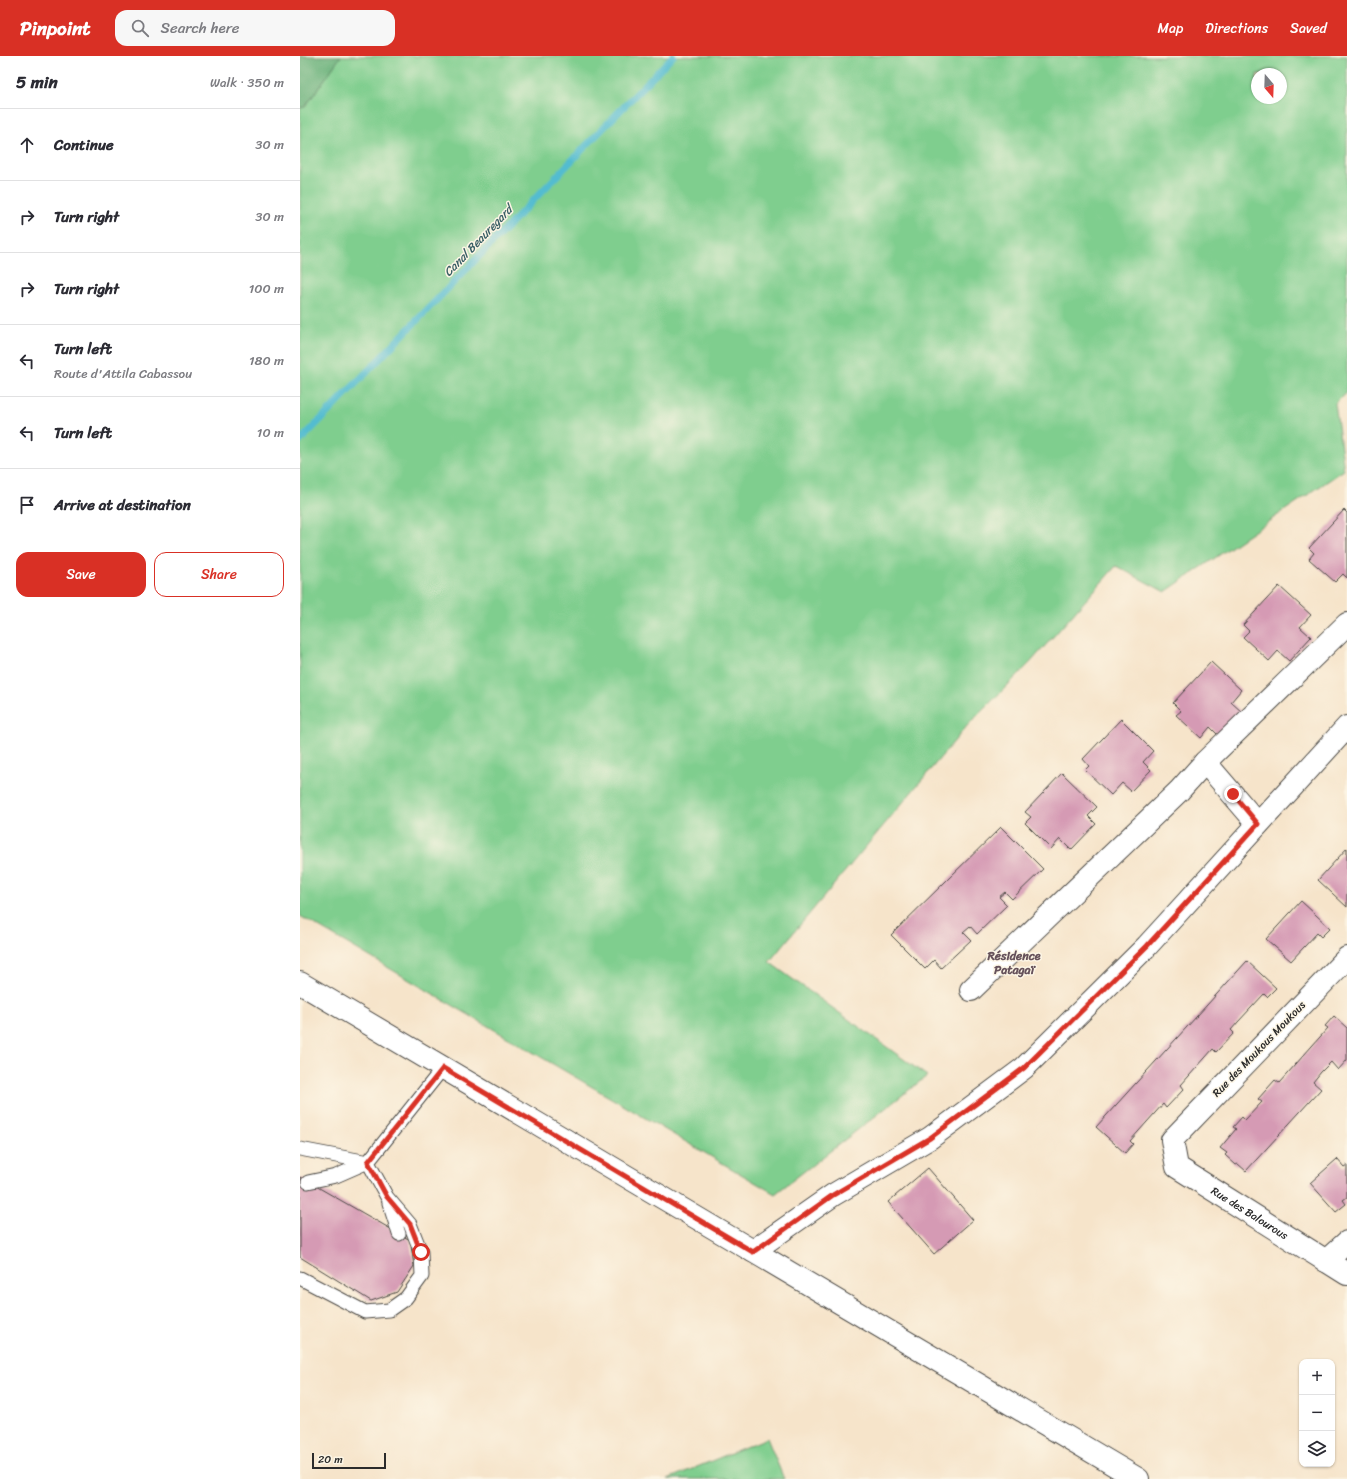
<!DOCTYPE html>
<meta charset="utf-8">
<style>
body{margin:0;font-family:Sriracha,sans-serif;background:#f7f7f7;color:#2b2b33}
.controls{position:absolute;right:12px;bottom:12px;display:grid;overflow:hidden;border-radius:8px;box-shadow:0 1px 3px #0004}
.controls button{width:36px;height:36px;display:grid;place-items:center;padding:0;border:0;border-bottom:1px solid #e1e1e2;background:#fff;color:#2b2b33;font:20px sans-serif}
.compass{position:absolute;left:951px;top:12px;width:36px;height:36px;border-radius:50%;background:#fff;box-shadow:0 1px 3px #0004;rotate:161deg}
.scale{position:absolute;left:12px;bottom:10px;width:74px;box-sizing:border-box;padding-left:4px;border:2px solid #2b2b2b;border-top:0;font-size:11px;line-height:14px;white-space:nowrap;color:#2b2b2b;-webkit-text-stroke:3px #fcf5e5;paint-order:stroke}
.stop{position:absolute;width:12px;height:12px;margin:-9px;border:3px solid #d93025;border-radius:50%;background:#fff}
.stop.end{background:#d93025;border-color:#fff;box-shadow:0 1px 4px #0008}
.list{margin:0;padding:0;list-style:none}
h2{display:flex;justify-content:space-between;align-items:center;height:52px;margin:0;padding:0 16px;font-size:17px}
h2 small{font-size:13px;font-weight:400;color:#7c7c81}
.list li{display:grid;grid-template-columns:26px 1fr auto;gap:12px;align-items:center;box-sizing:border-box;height:72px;padding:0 16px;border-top:1px solid #e1e1e2}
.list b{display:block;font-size:15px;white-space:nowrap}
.list p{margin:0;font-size:13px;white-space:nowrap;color:#7c7c81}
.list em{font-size:13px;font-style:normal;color:#7c7c81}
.actions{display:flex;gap:8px;padding:12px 16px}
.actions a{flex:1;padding:9px 0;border:1px solid #d93025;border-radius:12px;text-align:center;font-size:14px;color:#d93025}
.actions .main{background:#d93025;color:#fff}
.icon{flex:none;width:22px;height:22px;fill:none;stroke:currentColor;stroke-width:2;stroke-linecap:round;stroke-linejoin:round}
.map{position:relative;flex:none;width:1047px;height:1423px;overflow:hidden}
header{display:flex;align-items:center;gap:24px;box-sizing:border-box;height:56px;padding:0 20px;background:#d93025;color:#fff}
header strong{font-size:19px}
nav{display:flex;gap:22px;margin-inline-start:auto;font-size:14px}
.search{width:280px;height:36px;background:#f7f7f7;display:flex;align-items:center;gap:10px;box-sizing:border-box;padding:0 14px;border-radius:12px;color:#7c7c81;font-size:15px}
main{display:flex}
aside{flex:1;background:#fff}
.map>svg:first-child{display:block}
</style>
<header>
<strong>Pinpoint</strong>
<div class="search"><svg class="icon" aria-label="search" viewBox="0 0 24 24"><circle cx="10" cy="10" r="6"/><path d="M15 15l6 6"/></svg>Search here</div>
<nav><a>Map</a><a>Directions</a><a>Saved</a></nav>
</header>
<main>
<aside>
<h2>5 min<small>Walk · 350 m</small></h2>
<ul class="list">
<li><svg class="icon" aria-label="ahead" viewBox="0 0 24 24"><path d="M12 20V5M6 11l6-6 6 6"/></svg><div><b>Continue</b></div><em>30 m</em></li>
<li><svg class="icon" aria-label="right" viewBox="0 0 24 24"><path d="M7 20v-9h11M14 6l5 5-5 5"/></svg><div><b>Turn right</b></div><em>30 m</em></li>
<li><svg class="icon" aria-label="right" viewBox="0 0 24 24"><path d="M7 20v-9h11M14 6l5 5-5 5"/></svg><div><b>Turn right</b></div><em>100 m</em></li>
<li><svg class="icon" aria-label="left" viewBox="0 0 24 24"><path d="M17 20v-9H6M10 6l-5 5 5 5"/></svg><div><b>Turn left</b><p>Route d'Attila Cabassou</p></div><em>180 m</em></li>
<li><svg class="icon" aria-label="left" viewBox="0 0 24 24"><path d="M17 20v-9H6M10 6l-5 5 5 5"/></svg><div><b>Turn left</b></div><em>10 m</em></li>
<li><svg class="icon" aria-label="arrive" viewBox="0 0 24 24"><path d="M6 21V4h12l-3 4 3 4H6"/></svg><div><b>Arrive at destination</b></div></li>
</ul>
<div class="actions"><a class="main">Save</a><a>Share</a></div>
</aside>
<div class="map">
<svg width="1047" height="1423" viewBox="0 0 1047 1423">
<rect width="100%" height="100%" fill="#fcf5e5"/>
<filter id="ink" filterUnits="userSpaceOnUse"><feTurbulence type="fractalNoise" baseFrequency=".025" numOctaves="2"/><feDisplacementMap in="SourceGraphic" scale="8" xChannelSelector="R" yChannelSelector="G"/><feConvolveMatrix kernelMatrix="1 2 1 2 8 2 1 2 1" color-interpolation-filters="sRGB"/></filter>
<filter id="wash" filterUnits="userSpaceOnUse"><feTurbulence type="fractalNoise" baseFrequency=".012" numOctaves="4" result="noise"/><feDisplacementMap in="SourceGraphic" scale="16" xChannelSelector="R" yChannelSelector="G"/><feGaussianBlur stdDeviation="0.9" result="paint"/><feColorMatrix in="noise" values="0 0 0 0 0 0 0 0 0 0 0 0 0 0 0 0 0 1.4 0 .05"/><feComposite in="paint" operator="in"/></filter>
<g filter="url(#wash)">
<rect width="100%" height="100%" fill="#f6e4ca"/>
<path fill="#7fce8e" stroke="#557c5c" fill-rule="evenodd" d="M41 0H1047V337L1035 347 1044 414 865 536 816 510 729 608 667 670 469 906 627 1020 475 1138 0 860V52L5 51ZM957 18H981V42H957Z
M467 1382 484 1423H368Z"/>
<path fill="#67b179" stroke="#496e52" d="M0 0H41L5 51 0 52Z"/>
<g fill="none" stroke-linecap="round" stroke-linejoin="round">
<path stroke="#53bcd0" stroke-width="7" d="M0 385 373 0"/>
</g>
<g id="blocks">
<path fill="#d59ab4" d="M1044 454 1047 457V522L1043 518 1035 526 1009 503 1014 497 1009 492Z
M979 530 1011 559 1000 571 1011 581 989 605 978 595 969 605 943 581 949 575 943 569Z
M911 606 941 634 931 646 943 657 920 681 910 671 901 682 876 659 881 655 873 647Z
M821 663 853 695 843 706 851 714 831 735 822 727 811 739 785 714 789 710 783 703Z
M762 717 797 751 788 760 796 768 771 794 760 783 751 793 725 767 731 761 725 756Z
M701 771 743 813 712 843 705 836 699 841 707 849 677 878 670 870 663 876 671 884 641 912 634 904 625 913 591 879Z
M1047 792V851L1018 824Z
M1001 845 1030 872 1021 881 1017 877 991 905 966 883Z
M947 905 976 932 967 941 964 938 938 966 931 974 934 977 916 996 913 993 881 1029 884 1033 866 1052 863 1048 855 1057 830 1085 833 1088 825 1097 796 1071Z
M1034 960 1047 972V1004L1038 1014 1031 1006 1021 1016 1013 1026 1021 1033 946 1115 938 1108 936 1109 925 1099 927 1097 920 1092 936 1073 933 1071 942 1061 945 1064 962 1046 958 1043 975 1024 979 1027 1028 972 1025 970Z
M1037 1103 1044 1111 1047 1109V1141L1043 1144 1046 1148 1036 1156 1010 1127Z
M628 1112 673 1164 634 1198 588 1146Z
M0 1121 110 1184 114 1210 97 1236 71 1245 0 1201Z"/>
</g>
</g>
<g filter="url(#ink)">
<use href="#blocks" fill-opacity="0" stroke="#494743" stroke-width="1"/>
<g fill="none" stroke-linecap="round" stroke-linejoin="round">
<g stroke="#494743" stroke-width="15">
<path id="lane" d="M0 1093 68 1106
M8 1126 36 1120 68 1106 143 1012
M89 1147 99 1178
M0 1222 65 1256 89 1254 106 1242 122 1220 121 1196 110 1168 87 1141 68 1106"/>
</g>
<g stroke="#494743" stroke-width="24">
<g id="street">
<path d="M905 706 958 768"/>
<path id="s1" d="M1047 902 872 1084 877 1111 1047 1218"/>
<path d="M671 934 879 735 905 706 1047 568"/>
<path d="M1026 1205 1047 1186"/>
</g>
</g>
<g stroke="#494743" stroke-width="24">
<path id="secondary" d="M453 1195 533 1139 630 1082 724 1012 847 890 1047 671"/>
</g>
<g stroke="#494743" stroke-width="24">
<path id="primary" d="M0 927 838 1423"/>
</g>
<use href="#lane" stroke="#fff" stroke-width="13"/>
<use href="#street" stroke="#fff" stroke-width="22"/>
<use href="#secondary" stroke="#fff" stroke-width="22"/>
<use href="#primary" stroke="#fff" stroke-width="22"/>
</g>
</g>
<g fill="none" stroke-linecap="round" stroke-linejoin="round" filter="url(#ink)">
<path stroke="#d93025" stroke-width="5" d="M121 1196 110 1168 87 1141 68 1106 143 1012 453 1196 533 1139 630 1082 724 1012 847 890 958 768 933 738"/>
</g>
<g text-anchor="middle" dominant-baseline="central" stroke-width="3" stroke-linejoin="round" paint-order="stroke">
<g font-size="11" fill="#2b2b2b" stroke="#fcf5e5">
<text transform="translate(959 993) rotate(-46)">Rue des Moukous Moukous</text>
<text stroke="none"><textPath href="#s1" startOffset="366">Rue des Balourous</textPath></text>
</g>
<g font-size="12" font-style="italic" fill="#395e65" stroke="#fcf5e5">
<text transform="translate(178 185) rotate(-46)">Canal Beauregard</text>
</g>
<g font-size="12" font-weight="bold" fill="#66525b" stroke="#fcf5e5">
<text x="714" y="900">Résidence<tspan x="714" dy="14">Patagaï</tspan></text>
</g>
</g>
</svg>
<div class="controls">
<button>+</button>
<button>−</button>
<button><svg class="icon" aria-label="layers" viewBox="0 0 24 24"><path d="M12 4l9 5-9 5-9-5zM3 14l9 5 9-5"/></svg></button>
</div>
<svg class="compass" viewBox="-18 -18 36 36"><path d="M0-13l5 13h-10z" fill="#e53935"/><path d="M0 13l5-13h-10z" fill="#7c7c81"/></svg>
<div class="scale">20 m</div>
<div class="stop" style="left:121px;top:1196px"></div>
<div class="stop end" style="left:933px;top:738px"></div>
</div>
</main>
